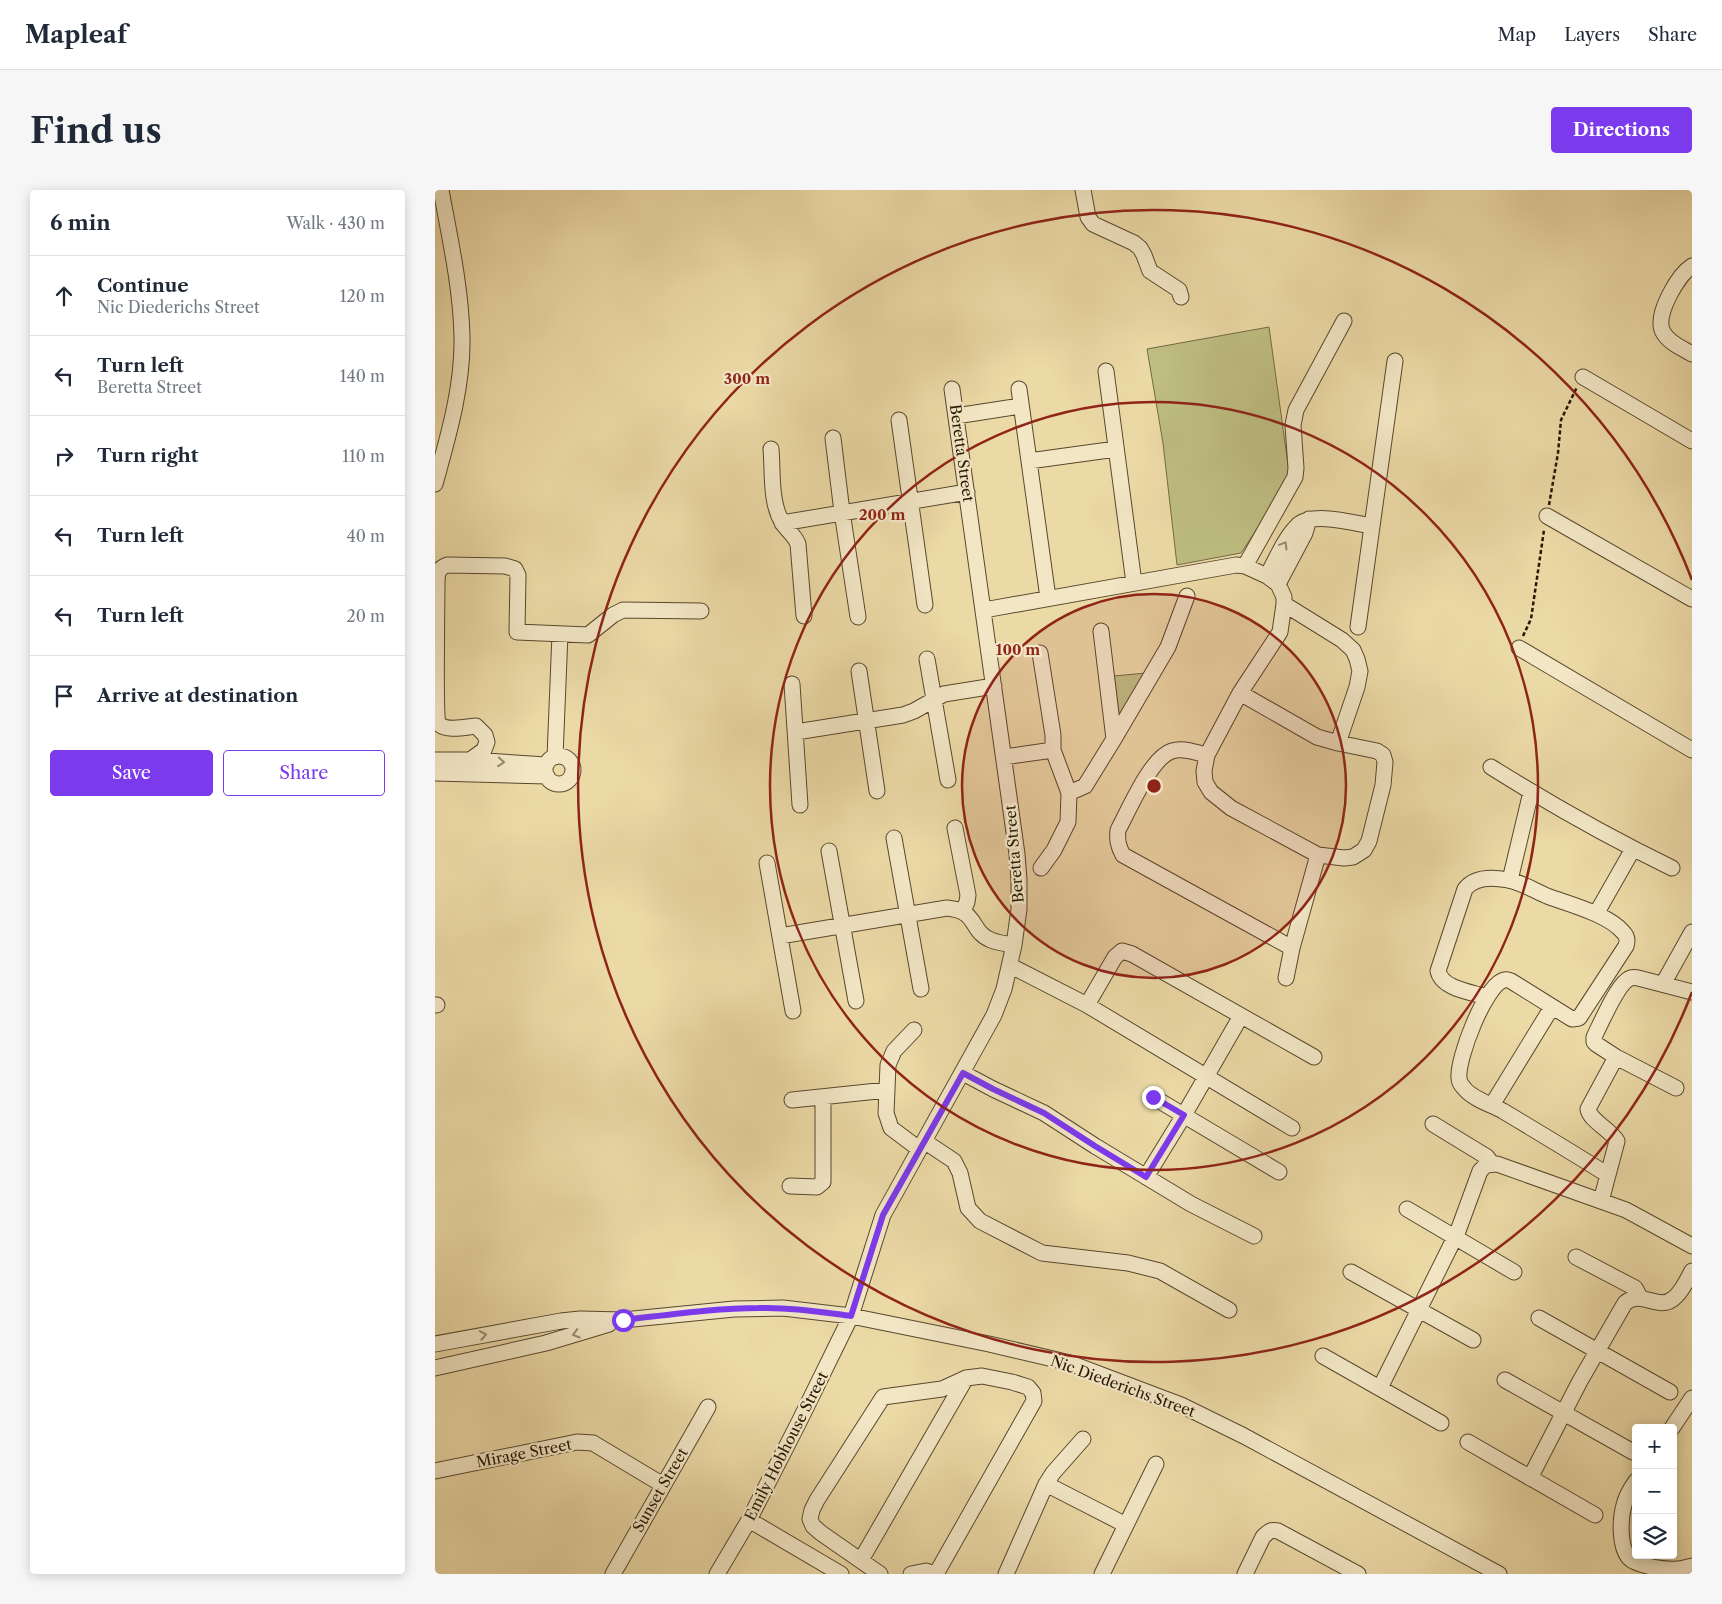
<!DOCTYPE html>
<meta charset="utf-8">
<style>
body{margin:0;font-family:"Libre Caslon Text",serif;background:#f6f6f7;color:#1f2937}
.controls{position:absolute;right:15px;bottom:15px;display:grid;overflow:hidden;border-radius:5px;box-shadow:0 2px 12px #0003}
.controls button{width:45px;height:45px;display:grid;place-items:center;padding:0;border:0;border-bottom:1px solid #e0e1e3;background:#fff;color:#1f2937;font:25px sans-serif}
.stop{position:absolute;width:15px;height:15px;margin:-11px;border:4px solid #7c3aed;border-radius:50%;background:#fff}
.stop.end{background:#7c3aed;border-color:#fff;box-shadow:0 1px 5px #0008}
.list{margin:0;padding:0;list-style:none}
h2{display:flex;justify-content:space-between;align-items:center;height:65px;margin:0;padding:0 20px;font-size:21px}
h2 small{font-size:16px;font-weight:400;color:#747a83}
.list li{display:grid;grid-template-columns:32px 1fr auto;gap:15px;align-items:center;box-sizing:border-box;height:80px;padding:0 20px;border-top:1px solid #e0e1e3}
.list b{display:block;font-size:19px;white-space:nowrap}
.list p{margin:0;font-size:16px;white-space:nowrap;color:#747a83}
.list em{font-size:16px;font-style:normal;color:#747a83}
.actions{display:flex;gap:10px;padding:15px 20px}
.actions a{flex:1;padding:11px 0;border:1px solid #7c3aed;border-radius:5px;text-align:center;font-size:18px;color:#7c3aed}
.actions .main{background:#7c3aed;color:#fff}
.icon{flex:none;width:28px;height:28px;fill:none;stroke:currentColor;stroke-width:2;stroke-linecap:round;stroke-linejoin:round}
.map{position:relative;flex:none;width:1257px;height:1384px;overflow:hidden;border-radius:5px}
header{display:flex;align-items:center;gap:30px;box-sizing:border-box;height:70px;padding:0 25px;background:#fff;border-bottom:1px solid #e0e1e3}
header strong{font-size:24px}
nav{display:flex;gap:28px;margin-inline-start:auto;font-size:18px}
.intro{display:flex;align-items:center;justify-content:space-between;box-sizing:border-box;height:120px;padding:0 30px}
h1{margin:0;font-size:35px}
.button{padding:12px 22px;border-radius:5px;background:#7c3aed;color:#fff;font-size:18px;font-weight:700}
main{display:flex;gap:30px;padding:0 30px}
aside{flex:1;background:#fff;border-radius:5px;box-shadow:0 2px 12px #0003}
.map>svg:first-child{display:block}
</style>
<header>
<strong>Mapleaf</strong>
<nav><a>Map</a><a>Layers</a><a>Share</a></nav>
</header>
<div class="intro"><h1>Find us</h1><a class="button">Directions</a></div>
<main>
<aside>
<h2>6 min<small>Walk · 430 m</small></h2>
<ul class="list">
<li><svg class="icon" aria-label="ahead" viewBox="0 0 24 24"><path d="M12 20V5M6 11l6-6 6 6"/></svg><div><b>Continue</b><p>Nic Diederichs Street</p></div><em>120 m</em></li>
<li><svg class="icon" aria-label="left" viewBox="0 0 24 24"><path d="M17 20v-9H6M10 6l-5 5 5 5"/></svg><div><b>Turn left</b><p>Beretta Street</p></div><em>140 m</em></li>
<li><svg class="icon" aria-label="right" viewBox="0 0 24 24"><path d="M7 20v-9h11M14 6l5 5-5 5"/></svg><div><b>Turn right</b></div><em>110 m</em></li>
<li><svg class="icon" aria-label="left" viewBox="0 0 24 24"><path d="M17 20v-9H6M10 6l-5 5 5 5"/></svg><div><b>Turn left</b></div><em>40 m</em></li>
<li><svg class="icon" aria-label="left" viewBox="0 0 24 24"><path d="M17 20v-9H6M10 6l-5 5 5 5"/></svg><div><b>Turn left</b></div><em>20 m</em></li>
<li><svg class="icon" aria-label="arrive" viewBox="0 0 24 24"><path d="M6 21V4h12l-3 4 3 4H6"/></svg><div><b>Arrive at destination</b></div></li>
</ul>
<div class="actions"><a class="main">Save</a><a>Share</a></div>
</aside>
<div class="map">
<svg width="1257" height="1384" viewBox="0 0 1257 1384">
<rect width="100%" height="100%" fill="#ebd9a6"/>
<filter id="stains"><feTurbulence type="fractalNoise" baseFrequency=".004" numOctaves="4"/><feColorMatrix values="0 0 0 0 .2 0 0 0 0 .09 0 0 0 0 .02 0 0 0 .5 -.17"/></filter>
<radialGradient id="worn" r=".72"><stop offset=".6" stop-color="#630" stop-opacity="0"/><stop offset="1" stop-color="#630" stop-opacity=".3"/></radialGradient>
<path fill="#bebd82" stroke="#726a42" d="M834 137 854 282 836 318 806 363 742 375 728 253 712 159Z
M711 483 684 525 679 486Z"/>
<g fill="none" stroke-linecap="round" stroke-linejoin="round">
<g stroke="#58482c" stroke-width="17">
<path id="minor" d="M648 0 653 27 658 34 699 53 705 58 709 65 715 81 744 100 746 107
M1257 76C1243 85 1221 123 1227 140 1232 152 1247 158 1257 164
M671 181 699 393
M1148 187 1257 251
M584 199 613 408
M521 226 586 216
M464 230 490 415
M398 248 407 322 423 427
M336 259C338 282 335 312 347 332 351 340 359 344 363 354L369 426
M594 271 681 259
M0 294C13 247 28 197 27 147 26 98 15 49 6 0
M1112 326 1257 409
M347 333 532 302
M810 376 860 287 861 278 858 235 861 220 909 131
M832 386C841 370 849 349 862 336 877 321 918 333 937 336
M843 394 870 343 874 329
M549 420 801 375 810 376 832 386 843 394 849 407V414L845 442 805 503 772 565 769 581 770 592 776 602 796 618 883 665 909 668 918 667 929 660 934 651 948 595 950 572 948 565 942 561 903 553 922 497 925 481 922 469 918 460 907 450 849 414
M923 437 960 171
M666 441 679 549
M1084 458 1257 560
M605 463 618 545V560L634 603 633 632 619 660 606 678
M492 469 513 590
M424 481 442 601
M357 494 365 615
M805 503 882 547 903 553
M361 542 468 525 479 521 509 504 559 496
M772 565C761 563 748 557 737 561 716 567 694 620 683 640 682 650 683 656 688 665L857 758
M110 580a14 14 0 1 1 28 0a14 14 0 1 1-28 0Z
M120 567 125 444
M569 567 618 560
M0 570H35L111 575
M35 570 49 560 52 552 50 545 41 536C31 537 10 542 3 533 0 524 2 413 2 393 2 384 3 378 12 375L70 376 80 379 83 385 82 442 153 445 178 425 188 420 266 421
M1056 577C1115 614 1175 648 1237 678
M0 583 112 586
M634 603 650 596 679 549 733 457 752 406
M520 638 533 705 532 712 528 721
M459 648 486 799
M394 661 421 811
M332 673 358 821
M1075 690 1096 602
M1161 724 1198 659
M345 746 512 718C544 721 534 741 556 750 563 753 572 754 579 755
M576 776 652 815 857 938
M851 788 857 758 883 665
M1228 794 1257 742
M1052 807C1036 802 1007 799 1003 781L1030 699C1040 686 1058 687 1073 690 1086 692 1100 701 1112 706 1133 714 1173 724 1188 742 1192 746 1193 750 1191 756L1144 828 1137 829 1076 791C1073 790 1072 789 1069 790 1050 795 1022 869 1024 888 1024 892 1027 896 1029 898 1036 908 1057 915 1068 921 1103 942 1138 963 1173 985
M0 815H2
M652 815 680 767 687 761 697 764 879 867
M479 840 459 861 453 875 451 923 456 938 484 959
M1181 867 1241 898
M528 883 558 899 609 923 660 956 756 1014 819 1046
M718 907 844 982
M357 910 452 900
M1057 915 1117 817
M998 934 1052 967 1057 974
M489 951 519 971 525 983 533 1018 545 1031 607 1063 693 1073 725 1081 794 1120
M711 987 749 925 806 826
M355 996 382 997 388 992V907
M1166 1011 1182 951C1175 939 1155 931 1153 919L1181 867 1161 854 1159 852V847C1166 833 1181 798 1192 790 1196 787 1199 787 1203 788L1257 802
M972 1019 1079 1082
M1141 1067 1200 1098 1205 1107
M916 1082 1038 1150
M1104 1128 1235 1202
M0 1154 126 1131 145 1129 188 1130 299 1119 348 1118 416 1126 554 1154 635 1173 746 1215 809 1246 1064 1384
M888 1166 1006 1233
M0 1178 111 1153 174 1134
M1070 1190 1198 1262
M945 1198 1023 1041 1045 981 1051 975 1062 974 1191 1020 1257 1056
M1237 1238 1257 1208
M1033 1252 1160 1325
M0 1281 142 1252 158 1253 228 1295
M1095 1288 1145 1191 1190 1113C1206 1099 1224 1122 1239 1108 1247 1102 1252 1090 1257 1081
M1201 1291C1196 1298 1191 1306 1189 1315 1185 1329 1184 1356 1194 1368 1202 1376 1230 1380 1242 1379 1247 1379 1252 1377 1257 1376
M611 1294 691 1335
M314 1330 406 1384
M426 1370 531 1188
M178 1384 273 1217
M282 1384 314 1330 365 1230 416 1126 448 1025 559 825 569 799 579 755 584 719V690L582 664 517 199
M445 1384 386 1343 378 1336 375 1329 377 1320 382 1310 448 1207 507 1199 531 1188 547 1186 577 1192 593 1197 598 1203 599 1211 501 1384
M476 1384 491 1381 499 1384
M571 1384 611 1294 618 1283 648 1249
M667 1384 721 1274
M810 1384 828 1347C833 1342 836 1339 843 1341L923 1384"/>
</g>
<path stroke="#271703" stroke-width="2.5" stroke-dasharray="4 2.5" stroke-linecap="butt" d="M1114 315 1123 263 1126 230 1142 197
M1088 446 1096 429 1109 340"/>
<use href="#minor" stroke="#f2e6c5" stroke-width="15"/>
</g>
<defs><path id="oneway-chevron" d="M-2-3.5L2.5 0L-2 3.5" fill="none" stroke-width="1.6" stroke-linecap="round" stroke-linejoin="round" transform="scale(1.25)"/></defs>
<g stroke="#97896e">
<use href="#oneway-chevron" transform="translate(849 355) rotate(-59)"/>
<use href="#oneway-chevron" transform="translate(66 572) rotate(4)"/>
<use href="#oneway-chevron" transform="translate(141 1144) rotate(164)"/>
<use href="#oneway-chevron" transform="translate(48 1145) rotate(-11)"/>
</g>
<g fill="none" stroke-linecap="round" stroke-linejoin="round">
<path stroke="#7c3aed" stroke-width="6" d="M188 1130C233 1125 279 1118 324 1118 355 1117 385 1122 416 1126L448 1025 528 883 558 899 609 923 660 956 711 987 749 925 718 907"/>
</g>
<circle cx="719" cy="596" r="192" fill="#8f2418" fill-opacity=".12"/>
<g fill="none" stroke="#8f2418" stroke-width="2.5">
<circle cx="719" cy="596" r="192"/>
<circle cx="719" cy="596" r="384"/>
<path d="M1257 802A576 576 0 1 1 1257 390"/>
</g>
<g text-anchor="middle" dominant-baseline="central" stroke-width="4.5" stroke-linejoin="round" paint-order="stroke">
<g font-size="15" fill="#271703" stroke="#f2e6c5">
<text transform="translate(527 263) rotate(82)">Beretta Street</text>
<text transform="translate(579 664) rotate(-95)">Beretta Street</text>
<text transform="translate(688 1196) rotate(20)">Nic Diederichs Street</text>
<text transform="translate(351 1256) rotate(-63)">Emily Hobhouse Street</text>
<text transform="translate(89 1263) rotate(-11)">Mirage Street</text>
<text transform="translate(225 1300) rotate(-60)">Sunset Street</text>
</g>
</g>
<circle cx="719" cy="596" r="8" fill="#8f2418" stroke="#f2e6c5" stroke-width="2.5"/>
<g font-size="15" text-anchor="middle" font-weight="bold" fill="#8f2418" stroke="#f2e6c5" stroke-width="4.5" stroke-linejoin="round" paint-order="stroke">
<text x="312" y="194">300 m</text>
<text x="447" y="330">200 m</text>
<text x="583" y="465">100 m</text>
</g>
<rect width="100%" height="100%" filter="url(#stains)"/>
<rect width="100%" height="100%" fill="url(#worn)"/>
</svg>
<div class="controls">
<button>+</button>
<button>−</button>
<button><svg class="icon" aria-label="layers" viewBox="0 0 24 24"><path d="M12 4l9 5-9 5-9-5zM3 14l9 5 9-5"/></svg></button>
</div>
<div class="stop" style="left:188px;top:1130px"></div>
<div class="stop end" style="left:718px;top:907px"></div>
</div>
</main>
